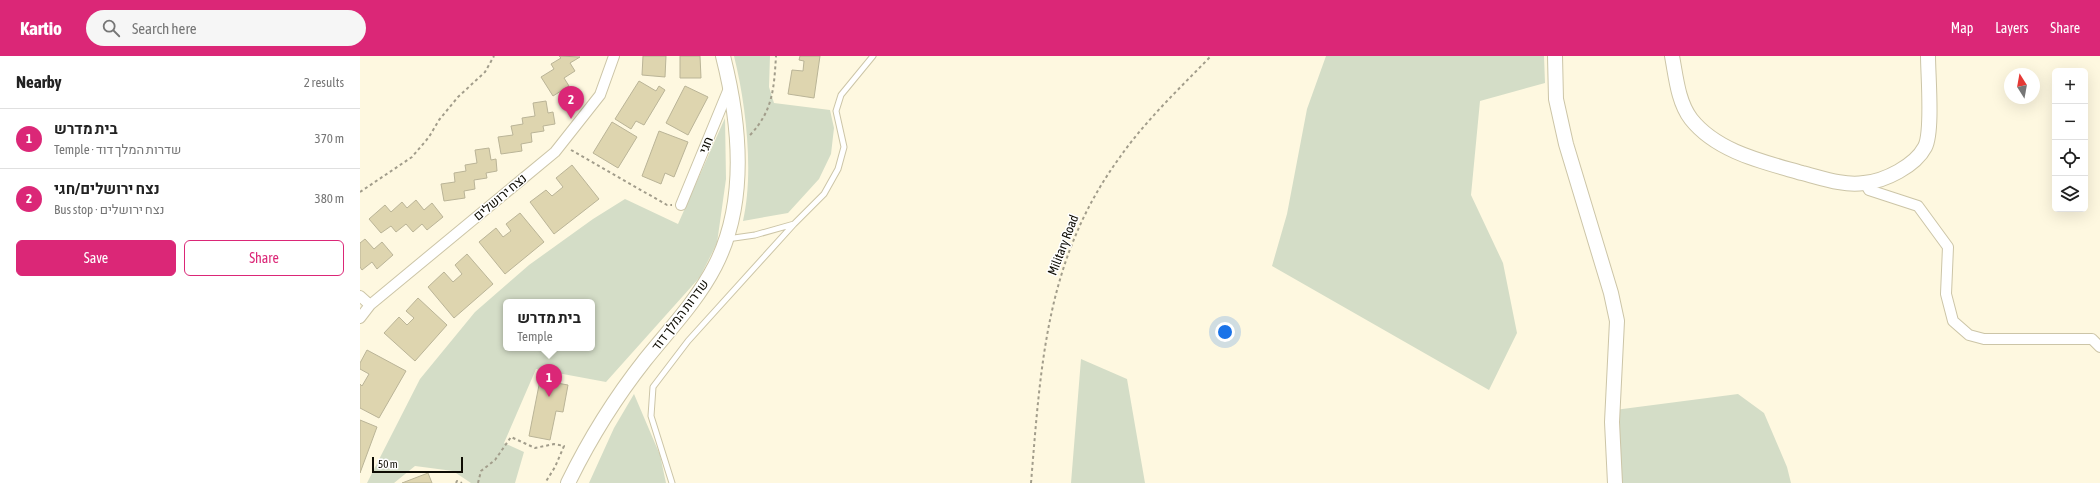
<!DOCTYPE html>
<meta charset="utf-8">
<style>
body{margin:0;font-family:"Asap Condensed",Heebo,sans-serif;background:#f6f6f6;color:#222}
.controls{position:absolute;right:12px;top:12px;display:grid;overflow:hidden;border-radius:6px;box-shadow:0 4px 16px #0002}
.controls button{width:36px;height:36px;display:grid;place-items:center;padding:0;border:0;border-bottom:1px solid #e0e0e0;background:#fff;color:#222;font:20px sans-serif}
.compass{position:absolute;left:1644px;top:12px;width:36px;height:36px;border-radius:50%;background:#fff;box-shadow:0 4px 16px #0002;rotate:349deg}
.scale{position:absolute;left:12px;bottom:10px;width:91px;box-sizing:border-box;padding-left:4px;border:2px solid #0e0c03;border-top:0;font-size:11px;line-height:14px;white-space:nowrap;color:#0e0c03;-webkit-text-stroke:3px #fff;paint-order:stroke}
.you{position:absolute;left:865px;top:276px;width:14px;height:14px;margin:-10px;border:3px solid #fff;border-radius:50%;background:#1a73e8;box-shadow:0 0 0 6px #1a73e833}
.badge{display:grid;place-items:center;width:26px;height:26px;border-radius:50%;background:#db2777;color:#fff;font-size:13px;font-weight:700}
.pin{position:absolute;translate:-50% -33px;filter:drop-shadow(0 1px 2px #0008)}
.pin::after{content:'';position:absolute;top:21px;width:14px;height:12px;background:inherit;clip-path:polygon(0 0,100% 0,50% 100%)}
.popup{position:absolute;left:143px;top:243px;width:92px;height:52px;box-sizing:border-box;display:grid;place-content:center;border-radius:6px;background:#fff;filter:drop-shadow(0 1px 3px #0005);font-size:13px;white-space:nowrap;color:#767676}
.popup b{font-size:15px;color:#222}
.popup::after{content:'';position:absolute;left:50%;top:100%;margin-left:-8px;border:8px solid transparent;border-top-color:#fff}
.list{margin:0;padding:0;list-style:none}
h2{display:flex;justify-content:space-between;align-items:center;height:52px;margin:0;padding:0 16px;font-size:17px}
h2 small{font-size:13px;font-weight:400;color:#767676}
.list li{display:grid;grid-template-columns:26px 1fr auto;gap:12px;align-items:center;box-sizing:border-box;height:60px;padding:0 16px;border-top:1px solid #e0e0e0}
.list b{display:block;font-size:15px;white-space:nowrap}
.list p{margin:0;font-size:13px;white-space:nowrap;color:#767676}
.list em{font-size:13px;font-style:normal;color:#767676}
.actions{display:flex;gap:8px;padding:12px 16px}
.actions a{flex:1;padding:9px 0;border:1px solid #db2777;border-radius:6px;text-align:center;font-size:14px;color:#db2777}
.actions .main{background:#db2777;color:#fff}
.icon{flex:none;width:22px;height:22px;fill:none;stroke:currentColor;stroke-width:2;stroke-linecap:round;stroke-linejoin:round}
.map{position:relative;flex:none;width:1740px;height:427px;overflow:hidden}
header{display:flex;align-items:center;gap:24px;box-sizing:border-box;height:56px;padding:0 20px;background:#db2777;color:#fff}
header strong{font-size:19px}
nav{display:flex;gap:22px;margin-inline-start:auto;font-size:14px}
.search{width:280px;height:36px;background:#f6f6f6;display:flex;align-items:center;gap:10px;box-sizing:border-box;padding:0 14px;border-radius:22px;color:#767676;font-size:15px}
main{display:flex}
aside{flex:1;background:#fff}
.map>svg:first-child{display:block}
</style>
<header>
<strong>Kartio</strong>
<div class="search"><svg class="icon" aria-label="search" viewBox="0 0 24 24"><circle cx="10" cy="10" r="6"/><path d="M15 15l6 6"/></svg>Search here</div>
<nav><a>Map</a><a>Layers</a><a>Share</a></nav>
</header>
<main>
<aside>
<h2>Nearby<small>2 results</small></h2>
<ul class="list">
<li><span class="badge">1</span><div><b>בית מדרש</b><p>Temple · שדרות המלך דוד</p></div><em>370 m</em></li>
<li><span class="badge">2</span><div><b>נצח ירושלים/חגי</b><p>Bus stop · נצח ירושלים</p></div><em>380 m</em></li>
</ul>
<div class="actions"><a class="main">Save</a><a>Share</a></div>
</aside>
<div class="map">
<svg width="1740" height="427" viewBox="0 0 1740 427">
<rect width="100%" height="100%" fill="#fef8e0"/>
<path fill="#d4ddc7" fill-rule="evenodd" d="M374 0H410L409 31 414 47 470 54 474 72 471 98 459 123 428 157 383 165C394 117 386 48 374 0Z
M966 0H1184L1185 27 1120 45 1111 139 1143 207 1157 277 1129 334 912 210 927 158 947 53Z
M365 62 366 123 357 187 340 221 246 326 176 313 144 387 164 396 155 427H111L93 415 55 410 34 427H7L60 323 115 256 169 209 233 163 265 143 318 168ZM146 246H232V292H146Z
M721 303 767 323 785 427H711Z
M274 338 300 399 306 427H229L254 372Z
M1378 338 1404 357 1427 411 1431 427H1252L1247 355Z"/>
<path fill="#ded5af" stroke="#bab497" d="M199 0 220 1 210 7 215 15 204 22 209 30 193 40 181 21 194 13 191 8 201 2Z
M283 0H306L305 21 282 19Z
M320 0H340L341 22H320Z
M440 0H460L454 42 428 38 432 14 443 15 444 5 439 4Z
M279 25 296 35 299 30 305 34 284 69 276 65 271 73 255 63Z
M325 30 348 41 328 79 306 67Z
M186 45 188 57 193 56 195 68 183 70 184 75 171 77 172 86 161 88 162 95 141 98 138 81 153 79 151 70 163 68 162 62 175 60 173 47Z
M252 66 277 81 258 112 233 97Z
M299 75 328 86 314 121 305 117 301 128 282 120Z
M129 92 131 104 136 103 137 115 126 117 127 122 114 124 115 133 104 135 105 142 84 145 81 128 95 126 94 117 106 115 105 109 117 107 115 94Z
M212 109 239 143 194 178 170 146 186 134 192 140 203 131 196 122Z
M56 144 64 154 72 147 83 161 67 174 62 168 53 176 46 168 36 176 31 170 21 177 9 163 25 149 31 156 42 146 47 152Z
M160 157 184 186 145 218 119 186 136 172 143 181 151 175 146 168Z
M5 183 14 193 22 186 33 199 17 213 12 206 2 214 0 211V187Z
M107 198 133 228 94 262 68 231 84 216 93 226 102 218 95 209Z
M58 242 87 269 55 305 24 277 39 261 47 269 54 262 46 255Z
M7 294 46 315 19 362 0 352V328L2 330 9 318 0 313V307Z
M180 324 208 329 203 356 196 355 190 384 169 380Z
M0 364 17 371 0 417Z
M68 417 72 427H42Z"/>
<g fill="none" stroke-linecap="round" stroke-linejoin="round">
<g stroke="#ccc5a7" stroke-width="7">
<path id="lane" d="M367 183 395 179 434 168 464 138 478 113 484 91 476 55 481 39 513 0
M312 427 291 360 293 331 328 285 434 168"/>
</g>
<g stroke="#ccc5a7" stroke-width="12">
<path id="street" d="M1505 127 1509 134 1558 150 1588 191 1586 238 1593 265 1609 279 1624 283H1732L1740 291
M321 149 370 30
M0 240 10 249
M0 262 10 249 195 96 240 39 254 0"/>
</g>
<g stroke="#ccc5a7" stroke-width="16">
<path id="secondary" d="M1195 0 1196 43 1206 88 1251 237 1257 265 1252 366 1255 427
M1312 0C1316 21 1318 46 1331 63 1357 96 1404 106 1442 117 1462 122 1483 130 1504 127 1525 125 1555 110 1565 91 1573 76 1568 19 1568 0
M208 427C229 384 255 342 285 304 309 274 337 245 355 210 388 146 380 67 363 0"/>
</g>
<path stroke="#a29d8b" stroke-width="2" stroke-dasharray="3 3" stroke-linecap="butt" d="M390 79C413 55 414 32 416 0
M211 94 307 149H312
M0 136 52 101 69 81 79 64 98 41 125 16 134 0
M96 427 97 425 102 427
M118 427 121 415 135 404 151 381 175 392 194 388 204 390 195 411 185 427
M671 427C681 307 686 202 760 101 786 64 819 33 851 0"/>
<use href="#lane" stroke="#fff" stroke-width="5"/>
<use href="#street" stroke="#fff" stroke-width="10"/>
<use href="#secondary" stroke="#fff" stroke-width="14"/>
</g>
<g text-anchor="middle" dominant-baseline="central" stroke-width="3" stroke-linejoin="round" paint-order="stroke">
<g font-size="13" fill="#0e0c03" stroke="#fff">
<text transform="translate(346 89) rotate(-68)">חגי</text>
<text transform="translate(140 141) rotate(-40)">נצח ירושלים</text>
<text transform="translate(703 189) rotate(-69)">Military Road</text>
<text transform="translate(320 259) rotate(-53)">שדרות המלך דוד</text>
</g>
</g>
</svg>
<div class="controls">
<button>+</button>
<button>−</button>
<button><svg class="icon" aria-label="locate" viewBox="0 0 24 24"><circle cx="12" cy="12" r="6"/><path d="M12 2v4M12 18v4M2 12h4M18 12h4"/></svg></button>
<button><svg class="icon" aria-label="layers" viewBox="0 0 24 24"><path d="M12 4l9 5-9 5-9-5zM3 14l9 5 9-5"/></svg></button>
</div>
<svg class="compass" viewBox="-18 -18 36 36"><path d="M0-13l5 13h-10z" fill="#e53935"/><path d="M0 13l5-13h-10z" fill="#767676"/></svg>
<div class="scale">50 m</div>
<div class="you"></div>
<div class="pin badge" style="left:189px;top:341px">1</div>
<div class="popup"><b>בית מדרש</b>Temple</div>
<div class="pin badge" style="left:211px;top:63px">2</div>
</div>
</main>
